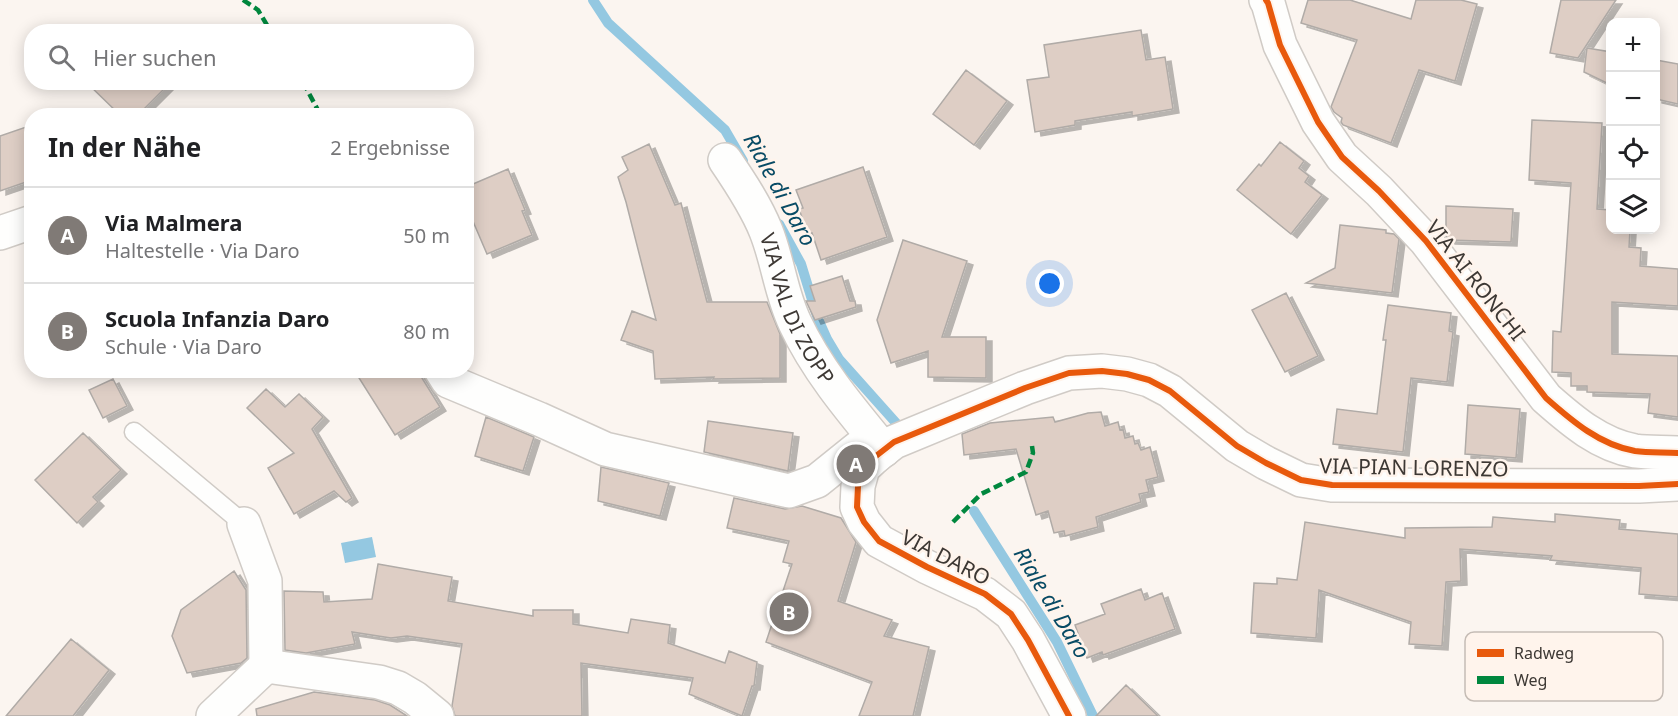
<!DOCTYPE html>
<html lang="de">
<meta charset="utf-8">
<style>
body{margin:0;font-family:"Noto Sans",sans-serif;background:#f6f6f6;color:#202124}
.controls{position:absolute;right:18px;top:18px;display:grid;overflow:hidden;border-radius:12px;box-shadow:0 3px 15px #0003}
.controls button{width:54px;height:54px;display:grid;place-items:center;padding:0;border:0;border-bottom:2px solid #e0e0e0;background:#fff;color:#202124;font:30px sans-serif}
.you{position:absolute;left:1050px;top:284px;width:21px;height:21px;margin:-15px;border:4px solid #fff;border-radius:50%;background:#1a73e8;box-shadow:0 0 0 9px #1a73e833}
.badge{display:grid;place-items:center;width:39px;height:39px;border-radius:50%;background:#807a76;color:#fff;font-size:20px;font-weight:700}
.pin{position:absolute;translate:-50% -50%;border:3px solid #fff;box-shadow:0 2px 6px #0006}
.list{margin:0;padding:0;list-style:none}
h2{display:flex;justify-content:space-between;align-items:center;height:78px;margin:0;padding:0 24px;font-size:26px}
h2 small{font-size:20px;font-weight:400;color:#757577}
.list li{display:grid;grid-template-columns:39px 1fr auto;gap:18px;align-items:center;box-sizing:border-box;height:96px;padding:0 24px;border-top:2px solid #e0e0e0}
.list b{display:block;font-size:22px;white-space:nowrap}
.list p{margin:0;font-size:20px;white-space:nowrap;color:#757577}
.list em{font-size:20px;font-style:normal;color:#757577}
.icon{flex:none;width:33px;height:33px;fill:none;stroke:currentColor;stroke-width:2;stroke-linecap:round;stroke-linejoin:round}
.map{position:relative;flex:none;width:1678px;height:716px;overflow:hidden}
.search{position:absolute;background:#fff;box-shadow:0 3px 15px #0003;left:24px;top:24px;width:450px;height:66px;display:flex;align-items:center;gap:15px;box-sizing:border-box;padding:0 21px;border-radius:24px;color:#757577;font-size:22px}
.panel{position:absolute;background:#fff;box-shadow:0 3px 15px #0003;left:24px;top:108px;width:450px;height:270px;border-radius:24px}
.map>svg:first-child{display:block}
</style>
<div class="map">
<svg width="1678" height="716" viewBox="0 0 1678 716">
<defs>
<filter id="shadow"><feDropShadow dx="6" dy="4" stdDeviation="0" flood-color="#0004"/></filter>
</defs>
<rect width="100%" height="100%" fill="#fbf5f0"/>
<path fill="#94c8e1" d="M372 537 376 557 345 563 341 543Z"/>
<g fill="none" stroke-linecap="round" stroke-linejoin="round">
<path stroke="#94c8e1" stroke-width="10" d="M593 0 608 23 725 130 743 161
M779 224 801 264 818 319 827 339 839 359 897 424
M974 511 1057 642 1093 716"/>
</g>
<path fill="#decec5" stroke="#b0aba7" stroke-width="1.5" filter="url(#shadow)" d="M1308 0H1350L1411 19 1416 0H1461L1477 4 1455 81 1419 70 1391 143 1343 125 1341 122 1342 118 1334 112 1331 107 1357 40 1301 23Z
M1561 0H1616L1578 58 1550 53Z
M1141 30 1146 60 1165 57 1173 109 1132 116V112L1075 121V125L1035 132 1027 80 1049 77 1044 45Z
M1587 48 1611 52V85L1584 72Z
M1656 60 1678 64V104L1656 99Z
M966 70 1007 101 974 145 933 114Z
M86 82H171L137 116H121Z
M1532 120 1602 123 1597 209 1611 210V230H1630L1629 247 1641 248 1640 266 1678 269V306L1612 302V354L1678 356V417L1648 413 1650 394 1587 392V386H1571V373L1552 372 1553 331 1561 332 1571 183 1529 180Z
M32 125V180L0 191V136Z
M1280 142 1304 161 1299 168 1309 176 1305 182 1322 195 1291 234 1237 190 1259 164 1261 166Z
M649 144 675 205 681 203 707 302H767L780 334V378L713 379 714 377 655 379 653 351 621 340 632 311 656 320 626 202 618 177 628 170 622 157Z
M863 167 887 237 821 260 812 233 808 234 799 209 803 208 796 190Z
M508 169 525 210 522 211 532 235 487 254 466 205V187Z
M1446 206 1513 209 1511 242 1449 240 1446 236Z
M1340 225 1386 230V233L1394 234 1399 239 1392 293 1306 283 1335 268Z
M903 240 967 261 942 337H986V378L928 377V351L891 363 877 320Z
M842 276 850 301H855L856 307 815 320 806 301H815L810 286Z
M1286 293 1318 356 1285 372 1252 310Z
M1388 305 1451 313 1449 331 1453 332 1447 382 1411 378 1403 452 1333 444 1337 409 1377 414 1386 340H1383Z
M354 370H417L440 407 395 435Z
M113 379 127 406 103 418 89 390Z
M266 389 285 407 299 394 323 417 312 429 352 498 346 502 334 491 294 514 268 468 294 453 247 408Z
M1468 405 1520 409 1516 458 1465 454Z
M1101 412 1105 426 1118 422 1120 430 1123 429 1125 438 1133 436 1135 444 1138 443 1141 450 1150 447 1158 477 1146 480 1149 492 1139 494 1141 502 1096 517 1098 527 1065 536 1064 531 1054 533 1048 511 1036 515 1016 449 964 455 962 434 990 423 1053 417 1055 422 1088 413Z
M486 417 534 437 523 471 475 456Z
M708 421 793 433 788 471 704 452Z
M83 433 121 470 93 497 98 502 77 523 35 480Z
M601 467 669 483 660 516 598 501Z
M734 498 785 509 802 506 841 518 856 542 838 601 892 620 884 636 929 647 913 716H859L872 682 766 642 792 564 783 562 789 541 727 528Z
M1555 514 1620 520 1619 529 1678 534V597L1639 594 1641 568 1550 560 1552 556 1460 549 1461 581 1446 582 1442 646 1409 644 1411 622 1319 590 1316 638 1251 633 1254 583 1277 584V578L1297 580 1305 522 1405 538V528L1492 527 1493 517 1555 522Z
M378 564 452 577 448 601 533 616V610H573V624L628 633 631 619 670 625 668 643 725 663 729 651 757 662 754 686H752L742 716 689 694 693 678 581 663 582 716H455L452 706 462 644 407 636 391 638 352 632 355 644 306 653 285 650 284 591 323 592 324 602 372 599Z
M234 571 246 590 247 658 241 663 187 673 172 636 181 610Z
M1141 589 1145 600 1162 593 1175 629 1103 655 1102 652 1087 658 1075 625 1105 614 1101 604Z
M71 639 109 670 73 716H6Z
M1126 685 1158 716H1096Z
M314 692 375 700 390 705 407 716H257L256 709Z"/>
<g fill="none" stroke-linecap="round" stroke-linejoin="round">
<g stroke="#d0cbc6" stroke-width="21">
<path id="lane" d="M134 432 244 524"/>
</g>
<g stroke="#d0cbc6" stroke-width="36">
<g id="street">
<path d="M1266 0 1268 3 1280 45 1318 122 1342 157 1379 191 1426 241 1546 398C1572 421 1600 445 1635 451 1649 453 1664 452 1678 453"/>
<path id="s1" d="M725 160C740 182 756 206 766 231 778 261 781 294 795 323 817 370 851 410 884 450"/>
<path d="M0 233 32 222"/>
<path d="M441 370 448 381 539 419 605 449 789 491 817 481 858 448 876 456"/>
<path d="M244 524 265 581 266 666"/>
<path d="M266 666 379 682 398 688 415 698 437 716"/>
<path d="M213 716 266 666"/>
</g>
</g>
<g stroke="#d0cbc6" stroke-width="36">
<path id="secondary" d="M1069 716 1028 640 1011 614 985 594 927 567 879 541 864 522 857 507 858 486 863 468 876 456 894 442 1025 388 1069 373 1102 371 1127 374 1149 380 1170 391 1237 446 1266 463 1301 480 1332 485 1639 486 1678 484"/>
</g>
<use href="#lane" stroke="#fefefd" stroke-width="18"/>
<use href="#street" stroke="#fefefd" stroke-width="33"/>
<use href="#secondary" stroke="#fefefd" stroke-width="33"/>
<path stroke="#00873e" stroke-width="4.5" stroke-dasharray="9 4.5" stroke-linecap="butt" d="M243 0 258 10 271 32
M303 82 321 116
M953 522 981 494 1026 472 1033 453 1032 446"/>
<g stroke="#fff4ec" stroke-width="10">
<path id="cycleway" d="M1266 0 1268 3 1280 45 1318 122 1342 157 1379 191 1426 241 1546 398C1572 421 1600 445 1635 451 1649 453 1664 452 1678 453
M1069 716 1028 640 1011 614 985 594 927 567 879 541 864 522 857 507 858 486 863 468 876 456 894 442 1025 388 1069 373 1102 371 1127 374 1149 380 1170 391 1237 446 1266 463 1301 480 1332 485 1639 486 1678 484"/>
</g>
<use href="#cycleway" stroke="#e8590c" stroke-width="6"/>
</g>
<g text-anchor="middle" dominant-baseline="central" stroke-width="5" stroke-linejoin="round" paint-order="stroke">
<g font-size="21" fill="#3d3834" stroke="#fff4ec">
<text transform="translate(1476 280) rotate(52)">VIA AI RONCHI</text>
<text stroke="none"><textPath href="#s1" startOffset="166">VIA VAL DI ZOPP</textPath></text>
<text transform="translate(1414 467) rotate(1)">VIA PIAN LORENZO</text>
<text transform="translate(946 557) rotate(27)">VIA DARO</text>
</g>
<g font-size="22" font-style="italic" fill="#084b65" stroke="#fff4ec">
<text transform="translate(781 189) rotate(61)">Riale di Daro</text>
<text transform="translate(1053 602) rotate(59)">Riale di Daro</text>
</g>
</g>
<rect x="1465" y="632" width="198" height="69" rx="9" fill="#fff4ec" stroke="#c5bcb5" stroke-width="1.5"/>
<rect x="1477" y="649" width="27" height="8" fill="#e8590c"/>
<rect x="1477" y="676" width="27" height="8" fill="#00873e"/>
<g font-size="16" fill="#3d3834">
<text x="1514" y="659">Radweg</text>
<text x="1514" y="686">Weg</text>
</g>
</svg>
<div class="controls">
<button>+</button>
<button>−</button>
<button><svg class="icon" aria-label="locate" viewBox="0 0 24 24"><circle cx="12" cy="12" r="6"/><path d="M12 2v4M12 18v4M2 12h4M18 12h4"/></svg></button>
<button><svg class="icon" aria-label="layers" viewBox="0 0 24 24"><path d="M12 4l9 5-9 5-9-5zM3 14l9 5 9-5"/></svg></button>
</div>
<div class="you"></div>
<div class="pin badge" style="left:856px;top:464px">A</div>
<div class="pin badge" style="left:789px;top:612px">B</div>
<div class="search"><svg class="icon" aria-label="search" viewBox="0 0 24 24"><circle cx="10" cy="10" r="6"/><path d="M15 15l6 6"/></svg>Hier suchen</div>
<section class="panel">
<h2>In der Nähe<small>2 Ergebnisse</small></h2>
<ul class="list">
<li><span class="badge">A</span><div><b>Via Malmera</b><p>Haltestelle · Via Daro</p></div><em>50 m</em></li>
<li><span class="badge">B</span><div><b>Scuola Infanzia Daro</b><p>Schule · Via Daro</p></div><em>80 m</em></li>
</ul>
</section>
</div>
